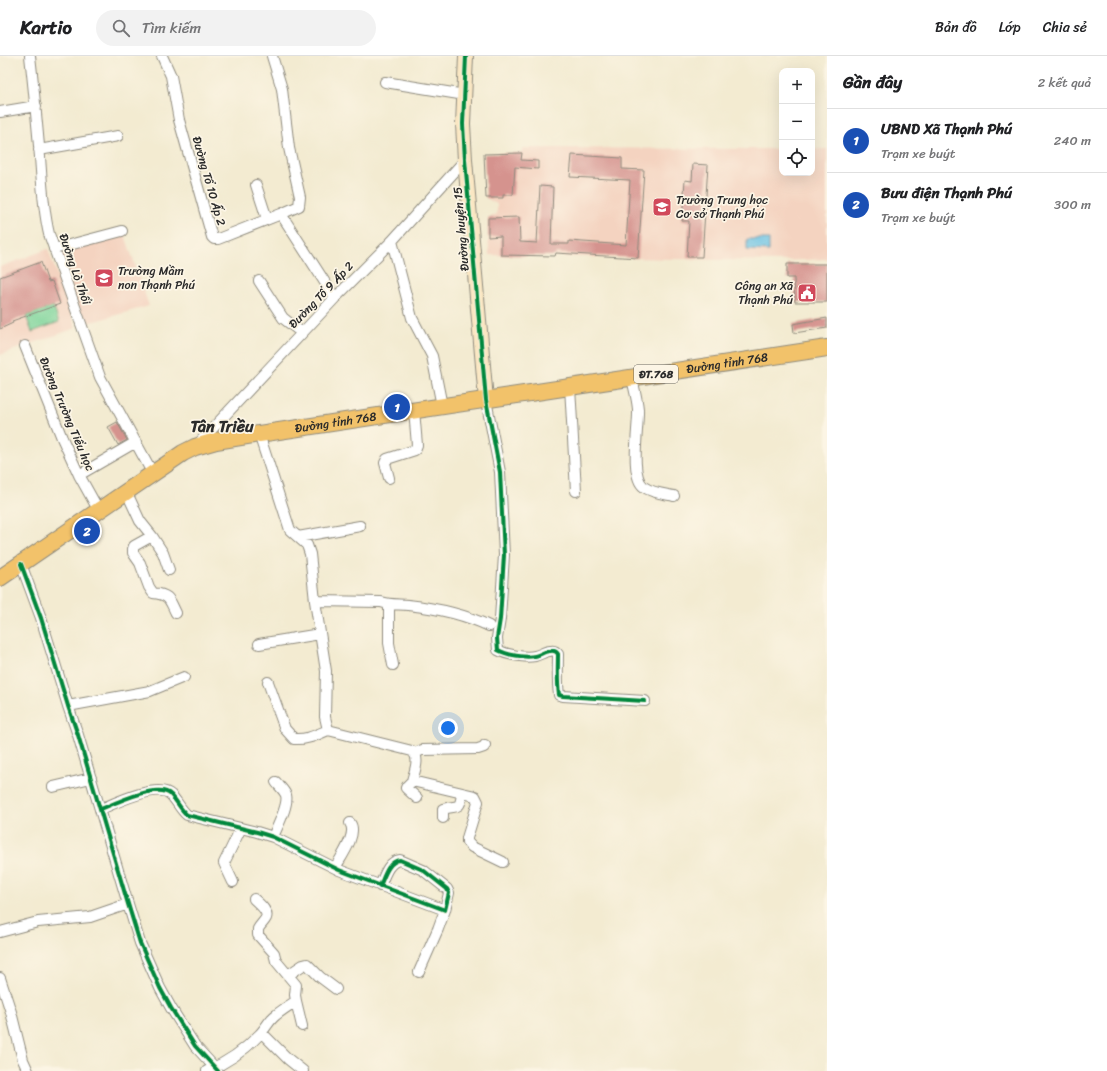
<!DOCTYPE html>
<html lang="vi">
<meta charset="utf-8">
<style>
body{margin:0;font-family:Sriracha,sans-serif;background:#f2f2f2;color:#202124}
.controls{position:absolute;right:12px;top:12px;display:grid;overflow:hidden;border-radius:8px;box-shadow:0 4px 16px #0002}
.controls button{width:36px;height:36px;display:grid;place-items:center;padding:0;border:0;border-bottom:1px solid #e0e0e0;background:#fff;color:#202124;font:20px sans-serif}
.you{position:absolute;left:448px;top:672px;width:14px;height:14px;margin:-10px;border:3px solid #fff;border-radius:50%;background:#1a73e8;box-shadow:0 0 0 6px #1a73e833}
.badge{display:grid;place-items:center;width:26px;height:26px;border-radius:50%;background:#d93025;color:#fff;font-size:13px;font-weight:700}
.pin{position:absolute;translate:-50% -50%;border:2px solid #fff;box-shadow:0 1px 4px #0006}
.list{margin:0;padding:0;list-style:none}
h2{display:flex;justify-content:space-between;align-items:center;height:52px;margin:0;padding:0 16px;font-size:17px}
h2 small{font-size:13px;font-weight:400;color:#757577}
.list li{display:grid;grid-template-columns:26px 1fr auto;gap:12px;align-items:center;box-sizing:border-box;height:64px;padding:0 16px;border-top:1px solid #e0e0e0}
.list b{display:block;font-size:15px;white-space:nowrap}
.list p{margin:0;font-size:13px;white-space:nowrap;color:#757577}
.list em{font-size:13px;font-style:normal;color:#757577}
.icon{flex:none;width:22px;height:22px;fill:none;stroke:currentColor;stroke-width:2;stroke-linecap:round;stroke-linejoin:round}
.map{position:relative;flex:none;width:827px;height:1015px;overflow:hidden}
header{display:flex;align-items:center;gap:24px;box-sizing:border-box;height:56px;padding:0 20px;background:#fff;border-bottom:1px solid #e0e0e0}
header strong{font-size:19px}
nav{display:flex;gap:22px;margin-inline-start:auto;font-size:14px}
.search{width:280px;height:36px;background:#f2f2f2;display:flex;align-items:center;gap:10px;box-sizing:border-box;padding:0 14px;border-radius:22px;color:#757577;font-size:15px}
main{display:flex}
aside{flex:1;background:#fff}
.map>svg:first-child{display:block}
</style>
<header>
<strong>Kartio</strong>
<div class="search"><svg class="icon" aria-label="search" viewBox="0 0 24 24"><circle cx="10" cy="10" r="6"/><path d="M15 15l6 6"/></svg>Tìm kiếm</div>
<nav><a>Bản đồ</a><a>Lớp</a><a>Chia sẻ</a></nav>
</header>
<main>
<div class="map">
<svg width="827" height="1015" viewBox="0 0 827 1015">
<rect width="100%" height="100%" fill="#fcf5e5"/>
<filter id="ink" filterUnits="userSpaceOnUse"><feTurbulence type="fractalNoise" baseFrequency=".025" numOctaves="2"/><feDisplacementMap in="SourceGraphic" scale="8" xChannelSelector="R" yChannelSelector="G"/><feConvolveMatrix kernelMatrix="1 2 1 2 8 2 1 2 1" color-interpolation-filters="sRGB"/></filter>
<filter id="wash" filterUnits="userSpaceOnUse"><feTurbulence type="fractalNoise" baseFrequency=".012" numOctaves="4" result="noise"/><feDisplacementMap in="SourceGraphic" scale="16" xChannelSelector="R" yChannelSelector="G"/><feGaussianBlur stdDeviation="0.9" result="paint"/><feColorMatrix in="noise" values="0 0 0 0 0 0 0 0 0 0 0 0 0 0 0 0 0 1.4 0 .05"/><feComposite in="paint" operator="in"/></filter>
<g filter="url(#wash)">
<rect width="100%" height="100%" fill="#f3ebd1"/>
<path fill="#f4d3c0" d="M522 92 782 93V117H812V93H827V203L780 205 489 199 488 162 497 158V148L486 142 484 98 522 97Z
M124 176 149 250 84 268 59 195Z
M48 193 76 272 0 299V211Z"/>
<path fill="#7cd49a" stroke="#548062" d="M53 250 59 266 32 276 26 260Z"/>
<path fill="#67c1e4" stroke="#497688" d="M747 183H769V195L747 194Z"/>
<g id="blocks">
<path fill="#d5938e" d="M522 97 521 104 538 105V113L515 111 513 139H503V142H486L484 98Z
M572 99 622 102V113L644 114 638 202 556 197 555 200 501 199V180L488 181V162L519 161 520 186 537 187 540 130 553 131 551 188H569V185L626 189 630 124 570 121Z
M693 108 708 109 702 201H687L689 165H682L685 124 692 125Z
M41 206 48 226 52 225 60 248 12 265 13 267 0 273V221Z
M787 208H827V246H795L794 222H787Z
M827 262V272L794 277 793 268Z
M117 366 127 384 118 389 108 371Z"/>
</g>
</g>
<g filter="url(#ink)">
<use href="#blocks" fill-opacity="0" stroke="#8f8b7e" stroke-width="1"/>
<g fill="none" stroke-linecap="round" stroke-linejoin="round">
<g stroke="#8f8b7e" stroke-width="12">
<path id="street" d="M30 0C34 34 37 67 40 101 42 127 43 153 49 178L100 321 153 418
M162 0 171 20 179 64 212 181 214 183H218L281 158 335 242
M272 0 282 33 289 92 300 141 299 150 281 158
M385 26 465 39
M0 56 36 50
M39 94 118 80
M256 129 267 163
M392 185 412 262 432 300 442 350
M54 193 122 175
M259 225 283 262 302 277
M25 290 62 382 79 419 99 455
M632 322C634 332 637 342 638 353 639 370 629 420 644 431 652 437 664 438 674 440
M570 331 576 435
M486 344 500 416 504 499 500 563 497 582 498 594C507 599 525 602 535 600 540 599 545 595 550 595 554 594 556 595 558 598 558 612 557 625 559 639L563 640 645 645
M259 378 290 474 307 489 310 498 315 545 381 546C390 549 399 548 408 549 435 552 464 558 489 570
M198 388 335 242 392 185 465 104
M79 419 136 386
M389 422 385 407 387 403 415 394 417 389 414 354
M127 437 140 465 152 480 134 490 133 493V497L140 507 149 531 153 537C170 539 169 543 176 557
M152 480 163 497 169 514
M298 481 360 470
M21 508 41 562 68 650 78 679 128 848 140 887 160 932 171 952 195 990 218 1015
M315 545 326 615 325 661 328 674 412 695C421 702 414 716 412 725L475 740 478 746 467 782V786L472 791 503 806
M389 548V587L393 609
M259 588 320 578
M268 626 285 673 294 683C307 684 316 679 328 674
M68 650 150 635 184 621
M415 697 422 694 478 693 484 691 485 689
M412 725 407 730 406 732 417 742
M53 731 91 722
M101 753C115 747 159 726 171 739 177 745 180 753 187 759L257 776 273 781 339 814 445 854 449 837 447 833 423 814 400 804C388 805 384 821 380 830
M443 762V753C457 748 460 756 462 737
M273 781C277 771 289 749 286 739 284 734 279 730 276 726
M335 812C341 801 358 778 350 767
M233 826 224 807 241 772
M254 843C258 847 269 855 266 862 264 866 260 869 258 873V879L274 897 276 905 296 929 295 939 296 945
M0 876 38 866 90 861 128 848
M419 916 438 873 445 854
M288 919 303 909 307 908 320 921 336 933
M0 922 11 956 23 1004 28 1015
M262 977 288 1003 303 1015
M207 1015C226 1007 246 993 260 978 266 972 269 964 276 959 282 954 290 949 296 945L302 970"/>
</g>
<g stroke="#8f8b7e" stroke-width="16">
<path id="secondary" d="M466 0 463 68 465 104 486 344"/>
</g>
<g stroke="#8f8b7e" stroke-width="18">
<g id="primary">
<path id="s1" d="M0 522 183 397 195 391 216 385 259 378 827 292"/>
</g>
</g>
<use href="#street" stroke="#fff" stroke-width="10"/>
<use href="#secondary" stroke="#fae7c3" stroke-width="14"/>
<use href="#primary" stroke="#f2c26a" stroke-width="16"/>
<g stroke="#fcf5e5" stroke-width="6">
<path id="cycleway" d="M466 0 463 68 465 104 486 344 500 416 504 499 500 563 497 582 498 594C507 599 525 602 535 600 540 599 545 595 550 595 554 594 556 595 558 598 558 612 557 625 559 639L563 640 645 645
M21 508 41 562 68 650 78 679 128 848 140 887 160 932 171 952 195 990 218 1015
M101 753C115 747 159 726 171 739 177 745 180 753 187 759L257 776 273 781 339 814 445 854 449 837 447 833 423 814 400 804C388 805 384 821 380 830"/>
</g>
<use href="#cycleway" stroke="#00873e" stroke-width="4"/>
</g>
</g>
<defs>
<g id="school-square" transform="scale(1)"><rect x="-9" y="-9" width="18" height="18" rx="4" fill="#d1495b" stroke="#fcf5e5"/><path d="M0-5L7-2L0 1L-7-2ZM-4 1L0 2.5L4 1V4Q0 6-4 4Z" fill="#fff"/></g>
<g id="civic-square" transform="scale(1)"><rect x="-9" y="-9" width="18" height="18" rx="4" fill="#d1495b" stroke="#fcf5e5"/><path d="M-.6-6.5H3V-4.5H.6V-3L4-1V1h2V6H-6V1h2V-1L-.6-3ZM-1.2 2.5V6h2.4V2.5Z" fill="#fff"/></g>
</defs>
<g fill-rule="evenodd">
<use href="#school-square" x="662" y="151"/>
<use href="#school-square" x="104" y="222"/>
<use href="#civic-square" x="807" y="237"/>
</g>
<g text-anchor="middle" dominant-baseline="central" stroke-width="3.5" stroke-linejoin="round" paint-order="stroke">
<rect fill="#fcf5e5" stroke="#6a6863" stroke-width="1" x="634" y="309" width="44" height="18" rx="3"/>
<g font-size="11" font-weight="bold" fill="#2b2b2b">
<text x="656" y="318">ĐT.768</text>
</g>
<g font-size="12" fill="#2b2b2b" stroke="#fcf5e5">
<text transform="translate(209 125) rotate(74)">Đường Tổ 10 Ấp 2</text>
<text transform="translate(461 173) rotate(-95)">Đường huyện 15</text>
<text transform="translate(75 213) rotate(71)">Đường Lò Thổi</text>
<text transform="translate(321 239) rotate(-46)">Đường Tổ 9 Ấp 2</text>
<text stroke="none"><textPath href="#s1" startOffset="774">Đường tỉnh 768</textPath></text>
<text transform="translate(67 358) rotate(67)">Đường Trường Tiểu học</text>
<text stroke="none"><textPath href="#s1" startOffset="378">Đường tỉnh 768</textPath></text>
</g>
<g font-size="12" fill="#2b2b2b" stroke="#fcf5e5" text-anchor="start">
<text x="676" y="144">Trường Trung học<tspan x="676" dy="14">Cơ sở Thạnh Phú</tspan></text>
<text x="118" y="215">Trường Mầm<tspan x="118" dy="14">non Thạnh Phú</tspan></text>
<text x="793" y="230" text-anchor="end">Công an Xã<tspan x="793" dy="14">Thạnh Phú</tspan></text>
</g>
<g font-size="16" font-weight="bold" fill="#2b2b2b" stroke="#fcf5e5">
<text x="222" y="370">Tân Triều</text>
</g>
</g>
</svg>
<div class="controls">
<button>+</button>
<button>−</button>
<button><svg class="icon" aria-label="locate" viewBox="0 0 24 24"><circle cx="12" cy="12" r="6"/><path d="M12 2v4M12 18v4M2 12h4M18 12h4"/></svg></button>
</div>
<div class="you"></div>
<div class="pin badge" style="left:397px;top:351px;background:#1a4fb4">1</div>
<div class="pin badge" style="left:87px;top:475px;background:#1a4fb4">2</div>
</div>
<aside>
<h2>Gần đây<small>2 kết quả</small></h2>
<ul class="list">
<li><span class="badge" style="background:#1a4fb4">1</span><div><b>UBND Xã Thạnh Phú</b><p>Trạm xe buýt</p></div><em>240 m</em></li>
<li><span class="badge" style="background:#1a4fb4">2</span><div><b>Bưu điện Thạnh Phú</b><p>Trạm xe buýt</p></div><em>300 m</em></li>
</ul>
</aside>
</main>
